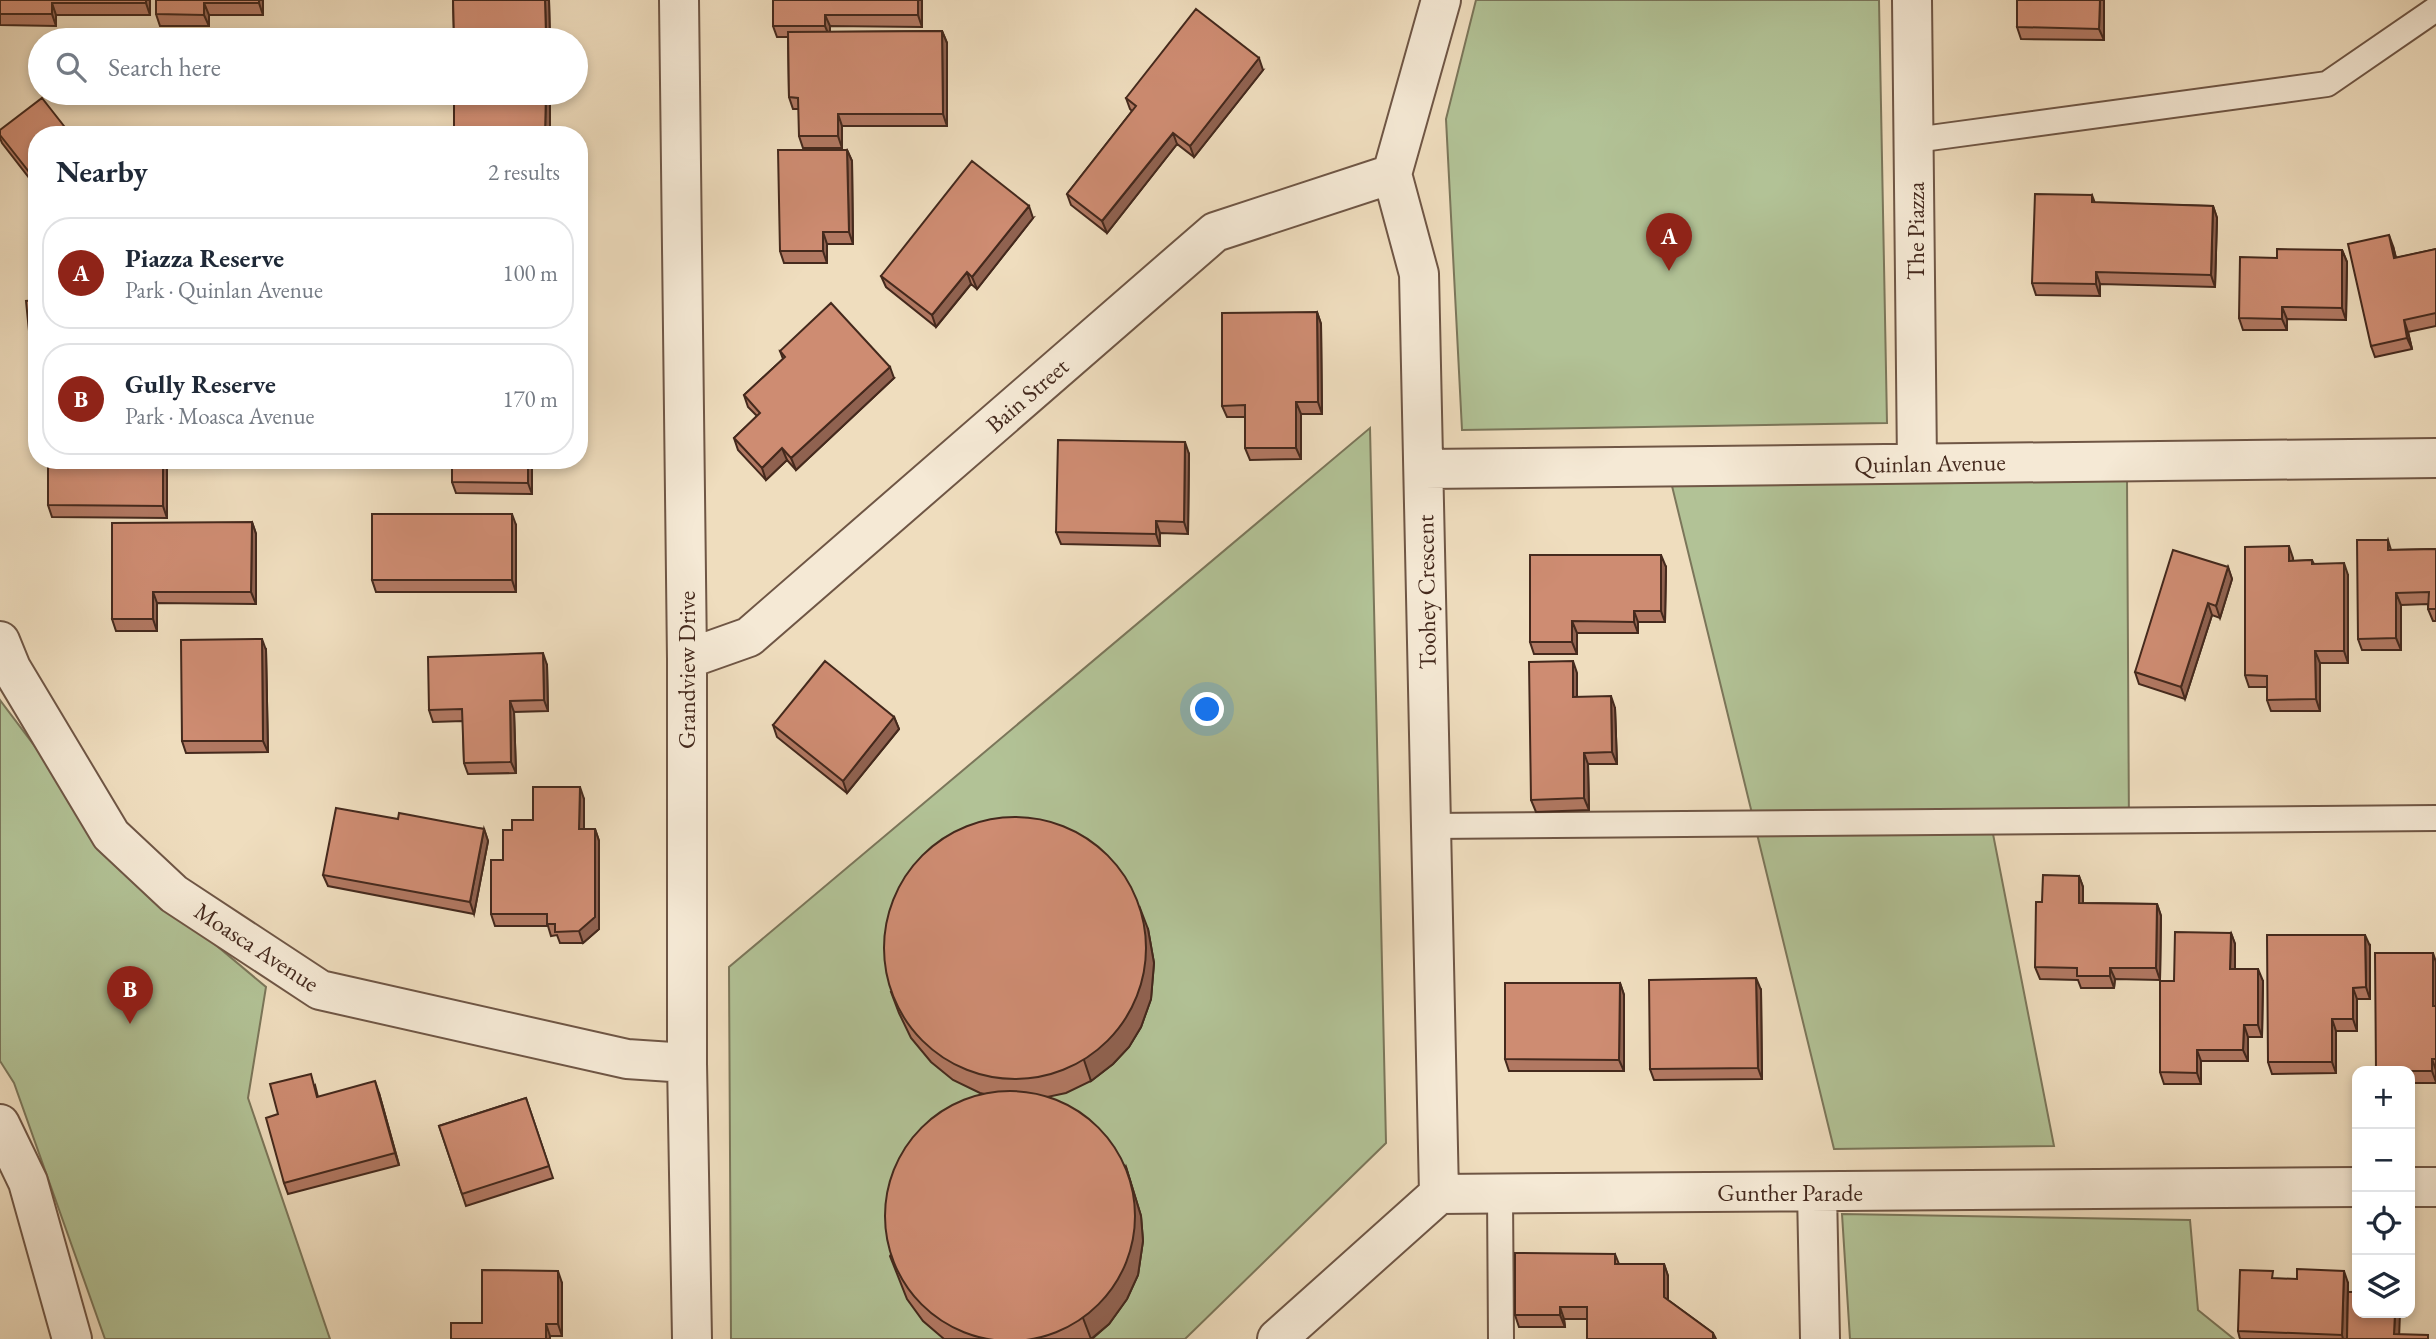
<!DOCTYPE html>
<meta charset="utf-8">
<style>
body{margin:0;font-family:"EB Garamond",serif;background:#f6f6f7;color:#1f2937}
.controls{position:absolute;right:21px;bottom:21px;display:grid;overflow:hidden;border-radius:14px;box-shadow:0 4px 10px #0003}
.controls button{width:63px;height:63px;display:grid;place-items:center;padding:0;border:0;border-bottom:2px solid #e0e1e3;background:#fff;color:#1f2937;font:35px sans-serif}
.you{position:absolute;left:1208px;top:710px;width:24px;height:24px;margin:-18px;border:5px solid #fff;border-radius:50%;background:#1a73e8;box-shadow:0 0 0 10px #1a73e833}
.badge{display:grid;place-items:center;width:46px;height:46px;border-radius:50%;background:#8f2418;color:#fff;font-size:23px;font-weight:700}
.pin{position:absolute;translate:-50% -58px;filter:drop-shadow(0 2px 4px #0008)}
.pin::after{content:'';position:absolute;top:37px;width:24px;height:21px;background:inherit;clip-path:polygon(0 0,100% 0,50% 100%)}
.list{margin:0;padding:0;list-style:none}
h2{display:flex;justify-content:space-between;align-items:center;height:91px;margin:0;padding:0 28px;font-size:30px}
h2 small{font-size:23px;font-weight:400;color:#747a83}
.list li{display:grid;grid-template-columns:46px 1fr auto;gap:21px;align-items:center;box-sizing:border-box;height:112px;margin:0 14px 14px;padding:0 14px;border:2px solid #e0e1e3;border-radius:28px}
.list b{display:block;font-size:26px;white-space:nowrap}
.list p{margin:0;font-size:23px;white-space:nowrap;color:#747a83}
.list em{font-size:23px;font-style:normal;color:#747a83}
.icon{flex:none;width:38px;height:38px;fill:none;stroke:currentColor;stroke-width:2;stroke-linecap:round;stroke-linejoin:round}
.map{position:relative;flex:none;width:2436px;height:1339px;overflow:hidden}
.search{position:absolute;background:#fff;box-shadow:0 4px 10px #0003;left:28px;top:28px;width:560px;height:77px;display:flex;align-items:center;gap:18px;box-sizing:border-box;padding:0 24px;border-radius:38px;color:#747a83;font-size:26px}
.panel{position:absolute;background:#fff;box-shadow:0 4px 10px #0003;left:28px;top:126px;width:560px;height:343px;border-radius:28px}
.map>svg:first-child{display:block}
</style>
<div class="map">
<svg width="2436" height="1339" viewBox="0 0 2436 1339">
<rect width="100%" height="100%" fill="#efddbe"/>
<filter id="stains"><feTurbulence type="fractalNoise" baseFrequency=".00286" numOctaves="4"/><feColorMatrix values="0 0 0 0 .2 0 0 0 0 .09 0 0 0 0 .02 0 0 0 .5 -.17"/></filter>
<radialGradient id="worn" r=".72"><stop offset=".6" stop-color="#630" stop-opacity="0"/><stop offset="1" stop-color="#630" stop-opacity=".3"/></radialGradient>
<path fill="#b2c296" stroke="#7b765a" stroke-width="2" d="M1476 0H1879L1887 423 1462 430 1446 119Z
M1370 428 1386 1143 1185 1339H731L729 967Z
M2127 478 2129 831 1993 834 2054 1146 1834 1149 1672 486Z
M0 700 131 874 266 987 248 1098 330 1339H105L14 1083 0 1061Z
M1842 1214 2190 1220 2198 1310 2234 1339H1850Z"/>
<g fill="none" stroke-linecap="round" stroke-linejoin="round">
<g stroke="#6f5645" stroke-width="28">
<path id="lane" d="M1915 140 2327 84 2436 9
M1431 826 2436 818
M1500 1194 1501 1339"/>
</g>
<g stroke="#6f5645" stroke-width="42">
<path id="street" d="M679 0 687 659V1063L692 1339
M1912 0 1917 463
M1424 469 2436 458
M0 641 11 668 111 835 174 894 320 990 627 1059 687 1063
M687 659 749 637 1215 232 1392 174
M0 1124 28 1182 72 1339
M2410 1187H2436
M1817 1192 1820 1339
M1439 1194 1419 274 1392 174 1441 0
M1277 1339 1439 1194 2357 1187"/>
</g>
<use href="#lane" stroke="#f5e9d5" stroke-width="24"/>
<use href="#street" stroke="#f5e9d5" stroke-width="38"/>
</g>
<path fill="#b17862" stroke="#44291d" stroke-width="2" d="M0 0H150V15H56V26L0 25Z
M156 0H263V15H209V26H160L156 14Z
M453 0H549L550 40H455L454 37Z
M773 0H922V27L830 26V32L942 31 947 43V126H842V148H803L799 136V109H793L789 97 788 37H777L773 26Z
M2104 0V40L2021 39 2017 27Z
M1263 70 1194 157 1177 144 1107 233 1071 205 1067 194 1132 111 1130 109 1126 98Z
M0 130 37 135V188L2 143 0 138Z
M847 150 852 161 853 244H827V263H784L780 251Z
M2092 195 2095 203 2213 206 2217 218 2215 287 2100 284V296L2036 295 2032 283Z
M1033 218 977 289 971 284 936 327 886 287 881 276Z
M2393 246 2396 258 2436 249V326L2408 332 2412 349 2375 357 2371 346Z
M2342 250 2347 262 2346 320 2287 319V330H2243L2239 318 2277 258Z
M1317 312 1321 324 1322 414H1301V459L1250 460 1245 448V417H1227L1222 406Z
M780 351 894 378 796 470 787 460 766 480 738 450 734 438 757 416 748 407 744 395 783 359Z
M1189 454 1188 534 1160 533V546L1061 544 1056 532Z
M100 460H167V518L52 517 48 505Z
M452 460H532V494L456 493 452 482Z
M252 522 256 534V604L157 603V631H116L112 619Z
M516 525V592H376L372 580Z
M2388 540 2391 550 2436 549V621H2433L2428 609V604L2401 605V650H2362L2358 639Z
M2293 558V561L2312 560 2314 564 2348 575V663H2320V711H2271L2267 700V687H2249L2245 675Z
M1666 567 1665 622H1638V633H1577V654H1534L1530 642Z
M2228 567 2232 579 2220 618 2212 615 2185 699 2139 684 2135 672Z
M266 650 268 752 186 753 182 741Z
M547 665 548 711 514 712 516 773 468 774 464 763 463 721 433 722 429 710Z
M1577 673V697L1615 708 1617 764H1588L1589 810 1536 812 1531 800Z
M894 717 899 729 847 793 777 737 773 725Z
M584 799V829H595L599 841V929L583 943H560L557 935 551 936 548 926H495L491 914 503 860 512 830 533 820Z
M398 819 484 829 488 841 474 914 328 886 323 875Z
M2079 876 2083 887V903L2157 904 2161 916 2160 980 2115 979 2114 988H2081L2078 980 2040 979 2035 967 2042 902Z
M1148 929 1154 963 1151 999 1141 1027 1129 1047 1113 1064 1091 1081 1066 1093 1047 1097 1126 1167 1141 1216 1143 1241 1138 1275 1127 1299 1109 1324 1092 1339H944L923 1321 907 1299 890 1256 989 1095 980 1093 953 1080 931 1062 911 1038 899 1013 891 992Z
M2231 933 2235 944V969L2263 981 2262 1037H2248V1061H2201V1084H2164L2160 1072Z
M2370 946V999H2357V1031H2336V1073L2272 1074 2268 1062Z
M2436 962V1083H2410V1071Z
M1620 983 1624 995V1071H1509L1505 1059Z
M1761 990 1762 1079 1654 1080 1650 1069Z
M315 1085 318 1097 379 1093 399 1165 288 1194 284 1183 278 1114Z
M526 1098 553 1178 466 1206 439 1126Z
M1615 1254 1619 1264H1664L1668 1276V1300L1713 1333 1716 1339H1587V1319H1564L1565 1327H1519L1515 1315Z
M562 1283V1336H550V1339H451Z
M2348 1283 2347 1339H2240L2238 1331Z"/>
<path fill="#906250" stroke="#44291d" stroke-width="2" d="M146 0H150V15L146 3Z
M259 0H263V15L259 3Z
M545 0H549L550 40H548L546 35Z
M918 0H922V27L918 15Z
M2100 0H2104V40L2099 29Z
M52 3 56 15V26L52 14Z
M204 3 209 15V26L204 15Z
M825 15 830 26V38L825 26Z
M942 31 947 43V126L943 114Z
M1259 58 1263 70 1194 157 1190 146Z
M546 93H548L550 99V135H545Z
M838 114 842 126V148L838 136Z
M1173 133 1177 144 1107 233 1102 221Z
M847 150 852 161 853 244 849 232Z
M1029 206 1033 218 977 289 972 277Z
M2213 206 2217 218 2215 287 2211 275Z
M823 232 827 244V263L823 251Z
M2389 235 2393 246 2399 270 2394 258Z
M2342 250 2347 262 2346 320 2342 308Z
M967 272 971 284 936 327 932 315Z
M2096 272 2100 284V296L2096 284Z
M2282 307 2287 319V330L2282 319Z
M1317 312 1321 324 1322 414 1318 402Z
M2404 320 2408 332 2412 349 2407 338Z
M890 367 894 378 796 470 791 458Z
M1296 402 1301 414V459L1296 448Z
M1185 442 1189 454 1188 534 1184 522Z
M782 448 787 460 766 480 762 468Z
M163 460H167V518L163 506Z
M528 460H532V494L528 483Z
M512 514 516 525V592L512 580Z
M1156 521 1160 533V546L1156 534Z
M252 522 256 534V604L251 592Z
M2289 546 2293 558 2294 572 2289 561Z
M1661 555 1666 567 1665 622 1661 611Z
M2344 563 2348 575V663L2344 651Z
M2228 567 2232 579 2220 618 2216 606Z
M153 592 157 603V631L153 619Z
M2396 593 2401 605V650L2396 638Z
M2208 603 2212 615 2185 699 2181 687Z
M1634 611 1638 622V633L1634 622Z
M1572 621 1577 633V654L1572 642Z
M262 639 266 650 268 752 263 741Z
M2315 651 2320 663V711L2316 699Z
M543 653 547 665 548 711 544 700Z
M1573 661 1577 673V709L1573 697Z
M1611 696 1615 708 1617 764 1612 752Z
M510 701 514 712 516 773 511 762Z
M894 717 899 729 847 793 843 781Z
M1584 753 1588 764 1589 810 1584 798Z
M580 787 584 799V840L579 829Z
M484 829 488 841 474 914 470 902Z
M595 829 599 841V929L583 943 579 931Z
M2079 876 2083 887V915L2079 903Z
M2157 904 2161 916 2160 980 2156 968Z
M1140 908 1148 929 1154 963 1151 999 1141 1027 1129 1047 1113 1064 1091 1081 1084 1060Z
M2231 933 2235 944V981L2230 969Z
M2365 935 2370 946V999L2366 987Z
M2433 953 2436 962V1014L2433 1006Z
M2110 968 2115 979 2114 988 2110 976Z
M2258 969 2263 981 2262 1037 2258 1025Z
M1756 978 1761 990 1762 1079 1758 1068Z
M1620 983 1624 995V1071L1619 1060Z
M2353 988 2357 999V1031L2353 1019Z
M2332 1019 2336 1031V1073L2332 1062Z
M2244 1025 2248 1037V1061L2243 1050Z
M2197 1050 2201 1061V1084L2197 1073Z
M2432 1059 2436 1070V1082L2432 1071Z
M375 1081 379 1093 399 1165 395 1153Z
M1126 1167 1141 1216 1143 1241 1138 1275 1127 1299 1109 1324 1091 1339 1083 1318Z
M1664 1264 1668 1276V1309L1664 1297Z
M558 1271 562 1283V1336L558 1324Z
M2344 1271 2348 1283 2347 1339H2343L2342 1335Z
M1560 1307 1564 1319 1565 1327 1560 1315Z
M2395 1313H2400L2399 1339 2394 1334Z
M546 1324 550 1336V1339H546Z"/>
<path fill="#ce8c72" stroke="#44291d" stroke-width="2" d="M0 0H146V3H52V14H0Z
M156 0H259V3H204V15L156 14Z
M453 0H545L546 35H538V40H487V36L454 37Z
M773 0H918V15H825V26H773Z
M2017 0H2100L2099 29 2017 27Z
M1196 9 1259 58 1190 146 1173 133 1102 221 1067 194 1136 106 1126 98Z
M942 31 943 114H838V136H799L798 98 789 97 788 32Z
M454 93H546L545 135H454Z
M42 98 71 135H37V182L0 135V130Z
M778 150H847L849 232H823V251H780Z
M972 161 1029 206 972 277 967 272 932 315 881 276Z
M2035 194 2092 195V202L2213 206 2211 275 2096 272V284L2032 283Z
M2389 235 2394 258 2436 249V313L2404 320 2407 338 2371 346 2348 244Z
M2277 249 2342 250V308L2282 307V319L2239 318 2240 257 2277 258Z
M37 300V370L33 371 26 301Z
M831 303 890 367 791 458 782 448 762 468 734 438 760 413 744 395 785 357 780 351Z
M1317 312 1318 402H1296V448H1245V405L1222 406V313Z
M1058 440 1185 442 1184 522 1156 521V534L1056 532Z
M48 460H163V506L48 505Z
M452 460H528V483L452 482Z
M372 514H512V580H372Z
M252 522 251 592H153V619H112V523Z
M2357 540H2388V550L2436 549V609H2428L2429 592 2396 593V638L2358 639Z
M2289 546V561L2312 560V564L2344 563V651H2315L2316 699 2267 700V676L2245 675V547Z
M2173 550 2228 567 2216 606 2208 603 2181 687 2135 672Z
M1530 555H1661V611H1634V622L1572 621V642H1530Z
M262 639 263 741H182L181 640Z
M543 653 544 700 510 701 511 762 464 763 462 709 429 710 428 657Z
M825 661 894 717 843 781 773 725Z
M1573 661V697L1611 696 1612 752 1584 753V798L1531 800 1529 662Z
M533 787H580L579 829H595V917L579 931 555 932V924H547V914H491V860H503V830H512V820H533Z
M336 808 398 819 399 813 484 829 470 902 323 875Z
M884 948a131 131 0 1 1 262 0a131 131 0 1 1-262 0Z
M2043 875 2079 876V903L2157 904 2156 968H2110V976H2077V968L2035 967 2036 902H2042Z
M2175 932 2231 933 2230 969H2258V1025H2244L2243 1050H2197V1073L2160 1072V981H2174Z
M2267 935H2365L2366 987 2353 988V1019H2332V1062H2268Z
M2375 953H2433V1006H2436V1059H2432V1071H2376Z
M1756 978 1758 1068 1650 1069 1649 980Z
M1505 983H1620L1619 1060 1505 1059Z
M311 1074 317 1097 375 1081 395 1153 284 1183 266 1118 278 1114 270 1084Z
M885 1216a125 125 0 1 1 250 0a125 125 0 1 1-250 0Z
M526 1098 549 1166 462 1194 439 1126Z
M1515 1253 1615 1254V1264H1664V1297L1713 1333V1339H1587V1307H1560V1315H1515Z
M2297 1269 2344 1271 2342 1335 2238 1331 2240 1270 2273 1271 2272 1278 2297 1279Z
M482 1270 558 1271V1324H546V1339H451V1323H482Z
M2348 1292H2357V1313H2395L2394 1334 2428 1335V1339H2347Z"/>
<g text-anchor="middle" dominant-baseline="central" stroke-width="5" stroke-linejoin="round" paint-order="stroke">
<g font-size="24" fill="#44291d" stroke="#f5e9d5">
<text transform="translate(1915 231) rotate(-90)">The Piazza</text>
<text transform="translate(1027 395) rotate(-41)">Bain Street</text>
<text transform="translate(1930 463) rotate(-1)">Quinlan Avenue</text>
<text transform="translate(1426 592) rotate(-91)">Toohey Crescent</text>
<text transform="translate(686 670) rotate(-90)">Grandview Drive</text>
<text transform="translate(257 947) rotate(33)">Moasca Avenue</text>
<text x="1790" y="1192">Gunther Parade</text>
</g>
</g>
<rect width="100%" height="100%" filter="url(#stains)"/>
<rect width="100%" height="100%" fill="url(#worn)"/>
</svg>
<div class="controls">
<button>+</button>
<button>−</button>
<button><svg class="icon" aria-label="locate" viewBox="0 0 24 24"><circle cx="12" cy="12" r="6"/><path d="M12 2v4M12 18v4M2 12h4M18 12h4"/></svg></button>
<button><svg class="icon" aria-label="layers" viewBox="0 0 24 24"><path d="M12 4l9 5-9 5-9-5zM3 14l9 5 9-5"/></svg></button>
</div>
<div class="you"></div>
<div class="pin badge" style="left:1669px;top:271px">A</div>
<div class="pin badge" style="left:130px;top:1024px">B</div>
<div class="search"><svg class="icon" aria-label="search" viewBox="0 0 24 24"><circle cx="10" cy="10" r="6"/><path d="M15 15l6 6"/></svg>Search here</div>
<section class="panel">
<h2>Nearby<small>2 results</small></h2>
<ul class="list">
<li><span class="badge">A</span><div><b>Piazza Reserve</b><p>Park · Quinlan Avenue</p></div><em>100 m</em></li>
<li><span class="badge">B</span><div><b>Gully Reserve</b><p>Park · Moasca Avenue</p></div><em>170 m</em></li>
</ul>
</section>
</div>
